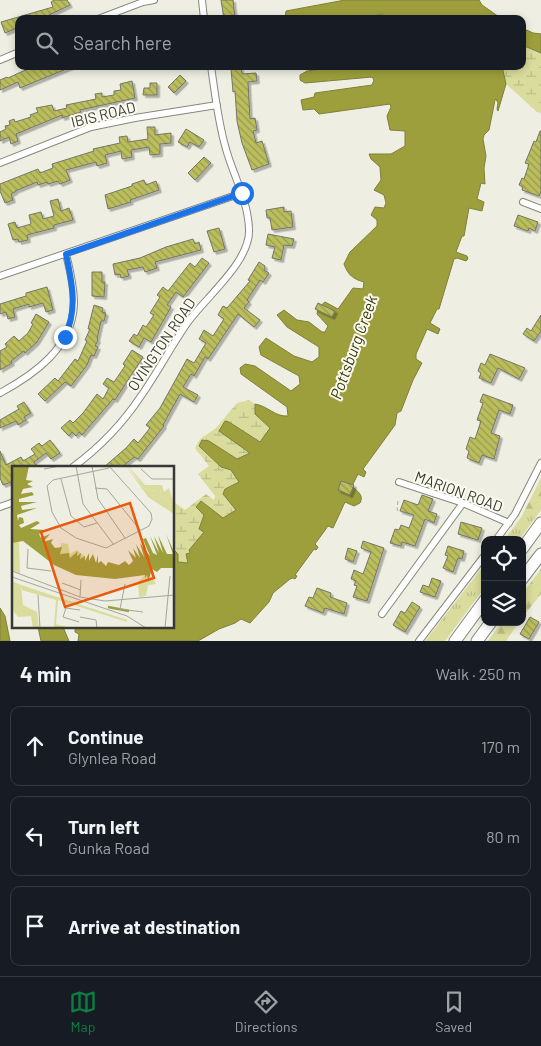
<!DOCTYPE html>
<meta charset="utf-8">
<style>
body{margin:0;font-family:Barlow,sans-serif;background:#242831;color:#f1f3f6}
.controls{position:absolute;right:15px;bottom:15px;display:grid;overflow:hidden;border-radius:10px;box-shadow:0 2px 8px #0003}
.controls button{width:45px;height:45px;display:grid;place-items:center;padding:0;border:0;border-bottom:1px solid #363941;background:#171b24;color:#f1f3f6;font:25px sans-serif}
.stop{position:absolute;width:15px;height:15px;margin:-11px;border:4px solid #1a73e8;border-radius:50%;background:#fff}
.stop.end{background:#1a73e8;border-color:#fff;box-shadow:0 1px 5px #0008}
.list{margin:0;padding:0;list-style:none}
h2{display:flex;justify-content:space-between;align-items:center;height:65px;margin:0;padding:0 20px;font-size:21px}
h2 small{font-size:16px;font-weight:400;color:#9ea1a6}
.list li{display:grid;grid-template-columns:32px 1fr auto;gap:15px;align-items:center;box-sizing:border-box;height:80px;margin:0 10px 10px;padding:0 10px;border:1px solid #363941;border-radius:10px}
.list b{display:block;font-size:19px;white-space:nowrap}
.list p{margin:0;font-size:16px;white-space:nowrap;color:#9ea1a6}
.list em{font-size:16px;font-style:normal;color:#9ea1a6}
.icon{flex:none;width:28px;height:28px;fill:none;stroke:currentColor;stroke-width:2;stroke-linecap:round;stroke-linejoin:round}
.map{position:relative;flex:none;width:541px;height:641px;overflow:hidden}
.search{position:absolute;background:#171b24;box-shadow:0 2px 8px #0003;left:15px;right:15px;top:15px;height:55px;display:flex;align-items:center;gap:12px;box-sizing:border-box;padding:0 18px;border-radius:10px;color:#9ea1a6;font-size:19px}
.sheet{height:335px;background:#171b24}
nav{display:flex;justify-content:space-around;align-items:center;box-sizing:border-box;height:70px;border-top:1px solid #363941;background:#171b24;font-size:14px;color:#9ea1a6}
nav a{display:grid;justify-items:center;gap:2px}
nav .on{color:#0b8043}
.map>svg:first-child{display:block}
</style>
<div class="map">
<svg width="541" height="641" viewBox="0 0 541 641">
<defs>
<pattern id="grass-tufts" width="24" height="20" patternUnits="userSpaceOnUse" patternTransform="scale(1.25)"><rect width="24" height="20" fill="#d9dc9c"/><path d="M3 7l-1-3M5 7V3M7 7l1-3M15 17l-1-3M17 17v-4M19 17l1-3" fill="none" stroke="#bbbe87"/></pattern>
<pattern id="forest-firs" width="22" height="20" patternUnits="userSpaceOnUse" patternTransform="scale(1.25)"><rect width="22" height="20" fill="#d9dc9c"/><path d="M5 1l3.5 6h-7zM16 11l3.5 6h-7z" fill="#bbbe87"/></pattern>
<pattern id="wetland-marsh" width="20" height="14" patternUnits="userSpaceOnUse" patternTransform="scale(1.25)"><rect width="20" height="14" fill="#d9dc9c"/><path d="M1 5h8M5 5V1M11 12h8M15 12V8" fill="none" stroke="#bbbe87"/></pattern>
<pattern id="building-back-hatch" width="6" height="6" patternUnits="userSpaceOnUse" patternTransform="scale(1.25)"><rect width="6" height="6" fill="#bbbe5c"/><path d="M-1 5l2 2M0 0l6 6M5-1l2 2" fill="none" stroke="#999b4d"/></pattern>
<filter id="shadow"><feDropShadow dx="2.5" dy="2.5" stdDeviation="0" flood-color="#0004"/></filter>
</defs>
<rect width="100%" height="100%" fill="#eeefe2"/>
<path fill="url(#grass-tufts)" d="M541 501V510L519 540H504L522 516 524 518Z
M485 564V587L445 641H425Z"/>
<path fill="url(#forest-firs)" d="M541 478V501L524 519 522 516Z
M541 569V594L522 618V594Z
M502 622H519L506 641H488Z"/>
<path fill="url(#wetland-marsh)" d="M522 45 541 53V113L537 112 506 84 502 66H522L524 56 522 54Z
M249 400 255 404V414L270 428 260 442 229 422 250 454 237 459 209 441 221 467 231 470 240 483 223 494 236 510 223 518 201 501 196 506 205 515 199 529 204 531 189 550 188 563 177 562 178 554 174 550V502L185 510 206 494 214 500 215 496 198 474 209 466 195 448 200 439 216 428 237 403Z"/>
<path fill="#9d9f3c" stroke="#7f803a" d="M345 0H479L482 5 502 19H386L383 14 356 19 285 18 286 11Z
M522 28 533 33 541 34V53L522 45Z
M345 66H502L506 84 498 111 497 109 498 103 496 99 495 100 489 130 484 135 483 139 486 156 484 168 485 184 481 183 477 199 484 202 482 211 469 208 464 236H462L456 252 467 256 468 259 466 261 457 258 454 259 439 309H437L430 323 440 329 438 334 427 329 416 354V359L422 363 413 380 401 411 397 413 395 425 363 469 366 472 364 477 358 474 352 486C358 492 364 495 360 503L354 506 345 502 333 528 328 526 315 544 318 547 316 550 314 549 295 575 297 576 295 579 293 578 290 579 273 593 269 602 250 623 241 619 235 623 219 629 198 641H78L79 634 75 632V627H174V550L178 554V562L188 563 186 554 190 553 189 550 204 532 199 529 204 515 196 507 201 501 223 518 236 510 223 494 225 489 239 482 231 470 221 467 199 446 202 440 209 441 237 459 250 453 219 431 225 421 229 422 260 442 270 428 255 414V404C268 406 275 417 288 416L287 407 241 374 240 368 245 364 255 366 291 391 300 384 299 376 261 355 259 347 266 338 294 356 312 362 319 357V347L287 327 277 315 284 310 297 320 309 322 322 332H325L328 326 317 314 318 308 325 302 338 309 353 288 363 289 364 282C353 279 348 275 344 264L350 252 377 226V220L371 215 375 207 384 208 386 203 384 195 374 190 381 180 380 167 371 159 369 154H391L405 146V131L390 130 387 116 391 107 390 104 319 114 314 109 303 110 301 100 314 97 315 93 372 85 374 80 372 77 305 83 300 80V75L307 71Z
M0 608 5 616 10 641H0Z
M38 627H63L69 641H41Z"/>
<path fill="url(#building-back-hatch)" stroke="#75766a" filter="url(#shadow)" d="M54 0H67L70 5 47 16 48 19H19V27L5 33 1 22 53 7 51 2Z
M221 0H233L235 19H224Z
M34 66 71 67 20 88 18 82 0 90V80L7 77 8 78Z
M241 68 242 74 256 73 257 81 248 82 250 119 255 118 257 130 253 131 256 143 262 141 269 164 252 170 242 143 237 121 235 91 233 92 231 69Z
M180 75 186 81 174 93 168 87Z
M132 81 135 98 80 110 81 112 62 118V115L16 134 18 141 11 144 9 137 0 141V132L6 129 5 126 10 125 9 121 14 119 15 122 31 117 30 115 38 112 36 108 52 105 54 111 67 108 66 105 96 99 95 94 102 93V97L114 95V91L121 90 120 84Z
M150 83H157V95H143L144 88H150Z
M147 127H155V135L171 133V143L160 144V154L150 155 149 147 131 150 132 157 122 159 121 151 105 155 107 163 97 166 96 162 66 170 70 180 60 184 58 181 48 184 47 182 38 185 37 182 15 191V192L11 194 13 200 5 203 0 191V184L38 169 40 173 53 168 52 164 94 151 93 149 120 143 119 137 127 136 128 142 148 139Z
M186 129 204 140 199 147 190 142 187 147 178 142Z
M540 131H541V191L539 196 522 190 523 187 519 185 522 178 524 179 529 164 525 163 528 156 534 141 536 142Z
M204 157 211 163 195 180 188 173Z
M144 180 146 185 156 181 159 190 130 200 131 202 108 209 105 195 132 186V184Z
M58 199 61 211 69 208 73 220 54 225V228L27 235 28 240 19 242 18 239 13 240 8 224 15 222 17 228 31 224 29 215 41 212 43 219 54 216 50 201Z
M284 207V212L291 211 293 227 272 230 270 218H267L266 210Z
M518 215 538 222 535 231 529 228 528 231 514 226Z
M219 228 225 249 214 252 207 231Z
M268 234 294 239 292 246 284 245 281 260 272 258 275 247 266 245Z
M193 239 195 244 199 242 201 250 155 262 157 268 145 272 143 267 127 270 129 276 121 278 120 274 115 275 113 264 140 258 166 247Z
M202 258 209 263 183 297 176 292 167 305 171 307 151 342 144 338 139 347 129 341 134 334 137 336 143 325 146 327 154 315 150 313 160 297 157 295 163 287 168 291 190 263 195 267Z
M259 262 265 266 264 270 269 273 263 282 260 280 247 300 249 302 244 308 260 320 254 327 238 314 208 359 205 357 194 376 191 374 183 387 198 395 194 402 180 394 163 425 164 426 138 459 134 457 122 467H104L126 448 134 439 138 443 150 428 146 425 160 408 187 359 194 363 206 343 199 339 204 330 213 336 224 319 218 315 223 306 227 308 250 281 248 280Z
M92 272H102V282H105L104 297 92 296Z
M47 287 53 310 46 312 43 303 29 307V304L13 309 15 317 8 319 6 312 0 314V304L26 296V293Z
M318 303 335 311 332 317 315 309Z
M94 305 103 308 102 312 106 313 104 321H101L97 339 98 340 95 346 98 347 94 356 91 355 87 365 71 386 65 382 45 401 38 394 55 378 58 381 75 359 78 361 87 341 85 340 90 329H88Z
M36 314 49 322 37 342 25 353 24 351 11 361 12 363 0 370V351L7 347 5 344 14 336 19 341 28 333 33 324 31 323Z
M541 315V331L534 341 523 334 527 328 531 331Z
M132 350 143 357 115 400 113 399 82 435 79 432 76 436 72 432 69 436 61 428 70 420 73 423 83 413 97 394 103 399 109 388 103 384 107 378 114 382 125 366 123 364Z
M490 354 525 368 519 379 498 368 491 383 479 378 481 373 478 371 481 363 485 365Z
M483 394 513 405 510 414 499 410 491 433 500 436 494 459 482 455 479 463 467 458 469 451 466 449 470 437 475 439 481 421 477 420 483 403 480 402Z
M24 402 31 413 24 417 26 420 18 425 16 421 0 428V420L19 409 17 406Z
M50 440 60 453 51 459 46 453 34 462 37 467H14V481L3 485 0 478V451L6 465 21 457 23 461 35 454 31 449 39 443 42 446Z
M341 481 354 485 350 495 338 490Z
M422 495 433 499 428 511 437 514 434 523 425 519 415 546 402 542 401 546 390 543 395 529 399 530 401 525 409 528 414 515 400 511 404 500 418 505Z
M461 522 482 528 478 540 458 534Z
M363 541 384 548 367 601 353 597 357 586 354 585 356 581 351 579 354 570 363 574 371 552 361 548Z
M448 546 464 551 462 559 458 558 453 572 443 568 448 556 445 555Z
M348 548 357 551 353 562 345 559Z
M432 578 441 581 435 597 420 592 423 585 429 587Z
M317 588 331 593 330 597 347 603 344 614 325 608 323 613 305 606 309 597 313 598Z
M412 602 420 607 405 632 393 625 401 611 405 613Z
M530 617 539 622 529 639 520 634Z"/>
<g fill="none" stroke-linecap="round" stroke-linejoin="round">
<g stroke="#87887c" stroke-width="8">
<path id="street" d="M202 0 204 19
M98 19 143 2 154 0
M0 60 19 52
M0 163 91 127 135 118 217 105
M523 202 541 209
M0 276 242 193
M0 393C35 374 72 348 74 304 74 288 70 270 66 254
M73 467C99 448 123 423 141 396 158 372 171 346 188 322 206 297 251 261 249 229 248 200 233 175 226 149 218 122 215 94 211 66
M399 482 463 503 509 523
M0 507 14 502
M496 540 515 514 541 463
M382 614 463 503
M419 641 485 555"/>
</g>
<g stroke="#87887c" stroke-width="13">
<path id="highway" d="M522 549 541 523
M522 579 541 554
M455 641 485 600
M477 641 491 622"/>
</g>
<path stroke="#aeafa5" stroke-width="1" stroke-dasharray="4 2.5" stroke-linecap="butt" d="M398 501 397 510 427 523
M426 522 429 516"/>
<use href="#street" stroke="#fff" stroke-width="6"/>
<use href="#highway" stroke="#fff" stroke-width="11"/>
</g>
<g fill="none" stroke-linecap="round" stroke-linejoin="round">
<path stroke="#1a73e8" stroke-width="6" d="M65 337C78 309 72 282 66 254L242 193"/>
</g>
<g text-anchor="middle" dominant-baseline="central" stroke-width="4" stroke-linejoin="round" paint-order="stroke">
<g font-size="15" fill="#383934" stroke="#fbfcef">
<text transform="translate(103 114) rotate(-14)">IBIS ROAD</text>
<text transform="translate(161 344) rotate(-56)">OVINGTON ROAD</text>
<text transform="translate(459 491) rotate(20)">MARION ROAD</text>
</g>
<g font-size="16" font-style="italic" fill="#393a10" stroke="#fbfcef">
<text transform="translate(353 347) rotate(-70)">Pottsburg Creek</text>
</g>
</g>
<g transform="translate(12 466)">
<rect width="162" height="162" fill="#eeefe2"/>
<path d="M116 0 133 19H150L152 26 157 22 162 38 148 30 149 23 143 25 132 22ZM9 119 115 154V156L46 134 44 158 58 162H42L44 134 10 124Z" fill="#d9dc9c"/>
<path d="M114 0 132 22 142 25 149 22 148 30 162 38V48L136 31ZM1 75H7L8 108 0 104ZM49 77 56 78 58 88 64 84 73 90 70 93 66 92V86L58 92 57 87 48 88ZM135 107V116L137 112 141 113 144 118 136 119 134 130 127 131 126 116ZM0 115 9 119 11 139 25 146 27 162H21L19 150 6 151 0 143Z" fill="#d9dc9c"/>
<path d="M0 0H17L14 14 21 15 15 18 21 21 11 23 9 28 20 26 22 29 7 33V36H25L9 40 10 44 25 42 5 49 6 55 7 51 11 52 12 57 7 59 9 62 25 55 28 57 18 63 33 64 27 68 29 72 38 68 31 76 41 73 39 77 43 82 50 81 48 88 57 87 58 92 66 85 65 90 69 87 68 93 73 90V95L77 87V95L81 88 84 97 86 89V97L89 95 94 100 96 96 107 99 113 95 117 99 121 95 116 84 124 92 121 82 128 92 124 78 132 91 128 77 138 90 131 73 134 72 141 87 145 89 138 70 147 87 142 70 151 87 146 69 155 88H161L154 68 162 86V119V102H149L145 106 140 103 136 116 135 109 133 112V109L103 113 64 109 42 99 11 75 0 77Z" fill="#9d9f3c"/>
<path fill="none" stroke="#9d9f3c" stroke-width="2.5" d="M96 141 117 145"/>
<path fill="none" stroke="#a5a69c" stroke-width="1" d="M64 0 71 38 102 79M80 0 86 33 113 72M97 0 139 47 140 53 137 60 94 82 64 72 49 62 40 46 35 20 41 14 97 2M32 3 48 0M129 3 140 13H163M49 13 59 50 72 61 85 57M83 22 95 23 128 64M16 83 15 102 39 105M0 105 68 131 93 135 163 129M0 111 115 150 134 162M50 117 69 124M113 118 108 143 131 146M26 129 28 162M68 131 69 114M68 151 84 154 85 162M67 156 51 151 54 142 68 144M153 162 158 110"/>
<path fill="#e8590c" fill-opacity="0.15" stroke="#e8590c" stroke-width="2.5" d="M118 37 142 112 53 141 29 66Z"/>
<rect width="162" height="162" fill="none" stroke="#383934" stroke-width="2.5"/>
</g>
</svg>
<div class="controls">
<button><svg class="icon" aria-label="locate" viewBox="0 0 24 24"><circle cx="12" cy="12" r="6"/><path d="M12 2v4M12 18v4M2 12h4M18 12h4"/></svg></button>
<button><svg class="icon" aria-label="layers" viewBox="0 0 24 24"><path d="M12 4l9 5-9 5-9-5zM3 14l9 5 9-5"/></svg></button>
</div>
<div class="stop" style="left:242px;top:193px"></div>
<div class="stop end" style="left:65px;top:337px"></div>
<div class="search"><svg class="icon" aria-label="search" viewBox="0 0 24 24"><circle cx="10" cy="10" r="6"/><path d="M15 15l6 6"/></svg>Search here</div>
</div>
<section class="sheet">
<h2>4 min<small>Walk · 250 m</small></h2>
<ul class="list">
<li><svg class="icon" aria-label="ahead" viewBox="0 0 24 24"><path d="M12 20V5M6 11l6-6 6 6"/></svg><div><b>Continue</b><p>Glynlea Road</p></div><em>170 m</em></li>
<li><svg class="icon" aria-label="left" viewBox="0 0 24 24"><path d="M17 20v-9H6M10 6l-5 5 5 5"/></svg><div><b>Turn left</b><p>Gunka Road</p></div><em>80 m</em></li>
<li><svg class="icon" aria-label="arrive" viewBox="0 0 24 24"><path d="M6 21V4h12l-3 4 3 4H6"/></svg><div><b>Arrive at destination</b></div></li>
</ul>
</section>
<nav>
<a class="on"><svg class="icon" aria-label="map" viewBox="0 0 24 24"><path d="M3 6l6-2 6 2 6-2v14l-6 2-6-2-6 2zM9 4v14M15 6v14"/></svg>Map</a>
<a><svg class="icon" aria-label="directions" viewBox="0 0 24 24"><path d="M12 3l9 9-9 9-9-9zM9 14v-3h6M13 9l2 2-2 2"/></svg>Directions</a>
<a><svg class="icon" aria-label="saved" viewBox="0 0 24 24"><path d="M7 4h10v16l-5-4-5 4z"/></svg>Saved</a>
</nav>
